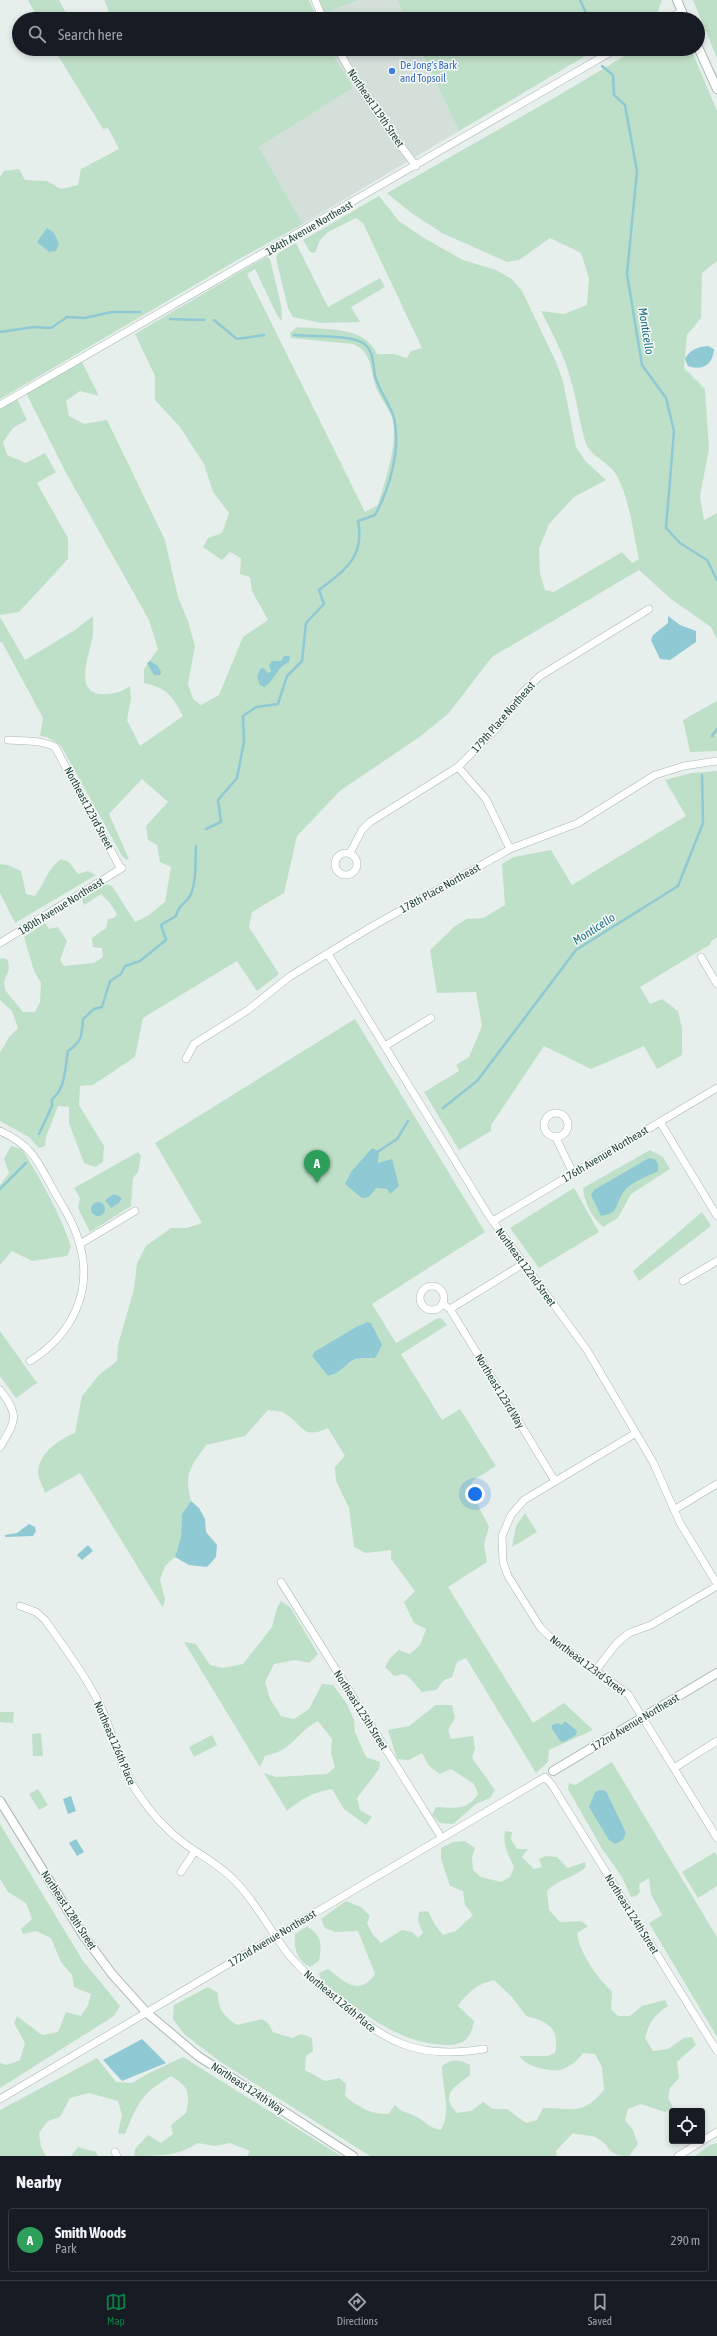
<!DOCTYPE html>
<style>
body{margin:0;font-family:"Asap Condensed",sans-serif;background:#20242c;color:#f1f3f6}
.controls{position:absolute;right:12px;bottom:12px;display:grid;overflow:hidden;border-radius:4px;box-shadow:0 2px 6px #0003}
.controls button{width:36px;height:36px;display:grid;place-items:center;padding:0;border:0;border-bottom:1px solid #363941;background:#171b24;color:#f1f3f6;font:20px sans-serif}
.you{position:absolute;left:475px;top:1494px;width:14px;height:14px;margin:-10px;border:3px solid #fff;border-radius:50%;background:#1a73e8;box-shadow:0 0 0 6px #1a73e833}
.badge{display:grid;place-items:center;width:26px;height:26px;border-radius:50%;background:#0b8043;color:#fff;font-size:13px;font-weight:700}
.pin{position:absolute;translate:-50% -33px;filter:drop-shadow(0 1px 2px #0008)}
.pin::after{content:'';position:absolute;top:21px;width:14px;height:12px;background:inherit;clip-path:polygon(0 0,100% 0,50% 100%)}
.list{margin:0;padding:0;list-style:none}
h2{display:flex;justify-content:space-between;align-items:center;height:52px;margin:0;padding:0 16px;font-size:17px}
h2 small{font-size:13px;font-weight:400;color:#9ea1a6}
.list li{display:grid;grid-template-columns:26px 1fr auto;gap:12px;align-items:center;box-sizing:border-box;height:64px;margin:0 8px 8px;padding:0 8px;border:1px solid #363941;border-radius:4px}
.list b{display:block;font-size:15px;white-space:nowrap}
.list p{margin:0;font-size:13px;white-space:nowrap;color:#9ea1a6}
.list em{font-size:13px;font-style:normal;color:#9ea1a6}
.icon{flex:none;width:22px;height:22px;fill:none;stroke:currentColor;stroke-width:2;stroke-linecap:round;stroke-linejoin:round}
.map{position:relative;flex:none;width:717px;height:2156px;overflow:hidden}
.search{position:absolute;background:#171b24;box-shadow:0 2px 6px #0003;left:12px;right:12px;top:12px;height:44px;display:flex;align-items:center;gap:10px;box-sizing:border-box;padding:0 14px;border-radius:22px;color:#9ea1a6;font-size:15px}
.sheet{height:124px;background:#171b24}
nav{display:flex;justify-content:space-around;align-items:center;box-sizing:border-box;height:56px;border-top:1px solid #363941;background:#171b24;font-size:11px;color:#9ea1a6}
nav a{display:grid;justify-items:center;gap:2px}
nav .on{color:#0b8043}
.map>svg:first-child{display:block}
</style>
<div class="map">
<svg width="717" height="2156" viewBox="0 0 717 2156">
<rect width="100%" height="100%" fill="#e6efeb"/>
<path fill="#d4dfda" d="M359 0H397L406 19H307Z
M330 49H420L459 131 303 224 259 147 353 88Z"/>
<path fill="#bfe0c8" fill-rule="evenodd" d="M28 0H59L69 19H38Z
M104 0H309L316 16 307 19H92L109 11Z
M319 0H359L324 13Z
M397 0H662L657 14 648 19H406Z
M693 0H717V58Z
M54 49H312L315 55 330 49 353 88 259 147 303 224 239 259 0 399V177L4 171 19 169 25 180 47 181 61 189 78 185 81 169 119 149 108 128 103 129Z
M420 49H597L459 131Z
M636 49H691L717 111V261L702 273 701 318 687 335 684 368 705 389 709 449 700 496 704 520 717 513V639L711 627 671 599 639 570 492 657 448 714 418 738 341 790 297 836 284 893 252 912 249 927 279 974 257 991 237 961 143 1018 135 1057 93 1085 80 1086 79 1105 104 1146 103 1162 95 1167 84 1163 69 1123V1107L58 1106 46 1137 45 1146 39 1148 29 1137 0 1121V1053L9 1037 18 1028 12 1011 0 1000V959L3 958 8 960 9 969 4 982 5 990 23 1012H35L40 1002 41 983 34 971 24 937 45 923 49 929 58 927 67 941 60 960 64 966 94 963 103 957 102 948 93 947 92 938 106 928 108 919 114 918 117 914 109 902 101 894 84 905 81 897 105 884 112 886 135 922 149 915 165 902 171 867 160 862 157 845 148 840 146 826 168 802 142 779 109 814 129 859 127 860 122 856 61 746 47 737 40 736 43 718 2 642H0V617L25 660 75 630 93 616C93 622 93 629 93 635 91 651 71 695 104 694 115 694 121 692 130 686L131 699 127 720 140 746 183 716C171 694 168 689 144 683V669L158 649 149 620 65 471 26 393 82 362 99 396 80 391 66 401 69 416 84 424 107 420 165 540 178 597 188 621 195 646 188 684 193 699 201 705 219 695 243 637 268 620 252 591 250 577 240 574 241 558 230 552 222 560 203 547 208 538 222 533 229 513 213 492 204 464 180 427 155 400V376L135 334 267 256 270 259 281 305 282 321 278 317 255 269 247 274 365 512 378 505C385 481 399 442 392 417 388 406 378 396 375 384 370 367 371 351 353 344L291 338 290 333 297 327C323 330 365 325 377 354H394L407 358 411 351 422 348 363 223 356 218 328 232 320 240 315 253 310 252 303 240 379 196 399 221 424 238 463 260 496 270 512 279 522 291 556 362 563 381 576 447 586 462 606 480 574 497 549 524 539 549 540 573 545 590 554 592 622 552 632 563 639 559C633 533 630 500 617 476 610 462 590 457 585 441 579 421 577 400 571 381 565 356 552 333 541 311L564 314 587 305 589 278 581 253 550 238 519 260 507 262 442 233 410 212 387 193 561 94Z
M296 243 328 307 380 278 385 287 351 307 360 322 322 323 293 317 288 308 276 258 278 253Z
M17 399 27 420 13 428 3 442 7 455 26 463 45 453 56 472 37 483 68 538V559L19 612 0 615V409Z
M717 701V751L690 752 683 720Z
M717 771V937L710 942 711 944 640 987 650 1004 662 999 678 1011 682 1028V1055L657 1069 644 1046 591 1069 544 1046 491 1125V1131L459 1150 424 1092 459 1071 456 1065 469 1057 482 1026 476 992 437 993 430 950 455 926 467 919 483 918 505 905 502 864 514 857 551 850 572 885 686 816 665 780 691 773Z
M61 859 69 862 78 874 88 871 96 875 15 923 0 893V864L8 865 21 871 26 894 35 896C46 881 46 871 61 859Z
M355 1019 485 1232 372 1304 396 1343 438 1318 442 1319 447 1325 401 1354 442 1420 460 1409 496 1466 472 1481 471 1492 489 1527 484 1544 487 1562 448 1587 533 1723 564 1703 593 1730 549 1750 548 1762 536 1773 466 1658 457 1662 452 1677 444 1680 436 1690 422 1692 409 1677 403 1674 394 1676 385 1667 390 1658 399 1650 410 1654 420 1645 426 1629 414 1623 404 1602 415 1591 391 1559V1550L366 1553 354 1547 349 1508 336 1481 335 1467 345 1456 328 1428C302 1441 302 1423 284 1413 280 1411 272 1411 268 1410L245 1436 206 1445C190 1468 184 1473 191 1501L182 1514 181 1537 175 1557 165 1566 160 1580 165 1599 163 1608 80 1473 45 1493C43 1487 38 1478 38 1472 40 1452 58 1440 75 1433L82 1396 99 1375 117 1361 118 1345 134 1289 137 1263 146 1246 171 1228H187L202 1223 155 1143ZM354 1328 372 1359 358 1358 328 1376 312 1356 314 1352ZM565 1721 560 1741 552 1729V1725L557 1723 562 1726Z
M11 1146 22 1149C41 1180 60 1213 71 1247L67 1256 32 1261 12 1251 0 1265V1185L9 1173 4 1159Z
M650 1150 663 1157 670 1169 631 1194 618 1218 603 1227C592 1218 584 1202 583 1188Z
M138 1152 141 1156 138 1172 133 1178 131 1206 90 1232 78 1208 80 1198 74 1188Z
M574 1188 599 1232 539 1268 510 1228Z
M702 1212 711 1226 639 1281 633 1271Z
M0 1331 37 1383 16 1398 0 1376Z
M525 1513 537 1532 512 1547 516 1526Z
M281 1601 290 1607 318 1654 309 1663 296 1660 274 1664 265 1682 270 1699 281 1716 294 1719 309 1709 322 1684 333 1685 347 1704 354 1720 355 1732 366 1757 380 1762 379 1769 357 1798 360 1810 372 1817 366 1825 344 1809 332 1789C314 1792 301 1799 287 1811L264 1773 276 1777 327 1774 335 1767 331 1753 332 1739 318 1721C294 1734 294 1750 265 1756L260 1767 184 1642 196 1644 210 1665 223 1668 243 1664 272 1627 277 1608Z
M436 1705H452L455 1718 448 1730 451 1739 473 1736 475 1748 472 1758 495 1790 490 1798 476 1804 453 1824 440 1823 432 1815 436 1807C453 1808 468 1811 478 1794L474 1784 451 1769 440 1774 429 1766 422 1753 409 1760 397 1759 388 1730 409 1726Z
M0 1712H14L13 1723 0 1722Z
M41 1733 43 1756H33L32 1734Z
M212 1735 217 1745 194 1757 189 1747Z
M612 1762 717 1937V2037L649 1923 662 1915 651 1894 649 1878 639 1884 640 1892 636 1896 631 1897 622 1877 601 1847 568 1789 569 1783 575 1785Z
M38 1789 48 1805 39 1810 29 1794Z
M0 1824 83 1961 120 2006 114 2016 0 2088V2063L7 2065 20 2060 25 2043 14 2023 17 2016 42 2035 58 2032 66 2012 81 2016 88 2005 91 1994 74 1987 72 1975 61 1962 51 1938 36 1931 23 1934 21 1929 32 1919 26 1903 8 1892 0 1879Z
M505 1831 512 1832 511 1839 517 1849H528L522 1857 534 1869 542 1867 539 1859 546 1856 557 1857 568 1868 585 1862 586 1867C574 1878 558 1879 547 1891L549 1910 560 1922 581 1921 588 1926 577 1933C580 1954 597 1977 612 1992L611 2009 618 2016H630L642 2006 665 2000 668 2006C654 2015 649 2023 645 2038L653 2051 668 2049 684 2038 692 2037 696 2045 677 2062 679 2078 670 2088 668 2098 673 2107 665 2112 641 2104 628 2109 625 2120 633 2130 638 2144 629 2156C605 2156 613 2146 595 2137 590 2135 579 2135 573 2133L556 2151 557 2156H370L219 2061 184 2034 173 2019 174 2005 208 1987 218 1993C218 2010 224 2016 237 2025L262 2019 268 2023 273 2032 292 2038 301 2034 312 2038 313 2051 306 2056 305 2070 325 2081 339 2078 346 2084 345 2096C359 2107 369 2114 388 2114L395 2105C402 2113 408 2112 417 2117 426 2122 429 2128 441 2130 452 2110 442 2088 442 2066 452 2059 459 2059 470 2065V2075C455 2087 439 2094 457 2113L471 2111 483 2102 493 2109H507L526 2123 537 2120 543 2108C574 2108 582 2116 604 2090L602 2067 595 2054 583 2053C578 2060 569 2068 560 2070 548 2072 526 2066 519 2056H547L555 2053C560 2027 548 2022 526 2016L513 1998 494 1980C477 1984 468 1992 458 2006L474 2021C471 2039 463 2046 445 2045 396 2043 359 2010 321 1981L319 1973 328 1969C345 1982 359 1997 375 1974L358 1931 335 1932 325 1928 321 1919 346 1901 361 1907 370 1916 367 1923 373 1935 381 1943 402 1930 412 1932 418 1938 423 1933 418 1921 419 1912 428 1911 435 1925 443 1935 456 1931 473 1915 465 1905 463 1891 450 1886 441 1859V1848L453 1842 465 1841 475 1848 472 1857 473 1870 481 1877 501 1882 510 1877 514 1867C509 1856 502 1844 505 1831Z
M715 1852 717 1856V1886L698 1898 682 1872Z
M307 1926C322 1937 322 1943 319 1961L310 1967C296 1959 294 1948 295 1934Z
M183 2057 341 2156H247L250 2151 230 2143 215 2146 198 2143C178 2156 160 2156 134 2156L135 2149 148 2135 161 2143 173 2134 171 2125 186 2113C191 2093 188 2086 171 2076 141 2094 138 2103 125 2134L118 2133 122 2115 118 2101 89 2093 70 2098 60 2117 48 2121 39 2133 41 2147 46 2156H0V2110L97 2058 116 2082 132 2083 147 2074Z
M717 2143V2156H695L710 2145Z
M78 2147 96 2152 98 2156H71Z"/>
<path fill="#8ec9d4" d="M47 228 54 233 59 244 56 251 49 252 37 242Z
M708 346 714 349C713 365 702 371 688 366L685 359C690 349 698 347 708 346Z
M668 616 680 625 696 631V642L670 660 660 659 651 640 653 635 668 623Z
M284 656H290L289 662C275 668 277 679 264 687L260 685 257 677 260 669 264 668 268 673 271 672 269 665 272 661H281Z
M150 661 158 666 161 672 160 675H154L147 663Z
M372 1148 379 1151 378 1163 392 1159 399 1186 390 1194 387 1189 376 1188 369 1197 362 1198 345 1184 351 1172Z
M649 1158 656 1160 658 1165V1171C648 1176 632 1182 625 1190 614 1203 621 1213 601 1216L591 1195 594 1190Z
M114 1194 122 1198 119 1203 111 1208 105 1200Z
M91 1209a7 7 0 1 1 14 0a7 7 0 1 1-14 0Z
M367 1322 371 1323 382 1345 376 1357C369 1360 363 1357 356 1359 344 1364 342 1373 328 1376L312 1356 314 1352 354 1328Z
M191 1501 199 1508 205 1519 206 1532 217 1545 216 1557 207 1567 189 1565 175 1557 181 1537 182 1514Z
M29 1524 35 1527 36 1531 33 1536 5 1537V1535L17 1533Z
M88 1545 93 1551 82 1560 77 1555Z
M565 1721 577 1731 576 1735 564 1742 560 1741 552 1729V1725L557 1723 562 1725Z
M600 1790 606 1791 626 1833 623 1840 615 1844 609 1840 589 1807 595 1792Z
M71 1796 76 1811 68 1814 63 1799Z
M76 1839 84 1852 77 1856 69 1843Z
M142 2039 166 2063 122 2081 103 2060Z"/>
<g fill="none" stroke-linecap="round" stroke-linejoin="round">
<path stroke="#8ec9d4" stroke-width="2.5" d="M580 0 589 19
M588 49 591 54
M602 66 613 75 614 95 625 105 637 171 627 274 642 365 666 398 674 431 666 528 680 543 707 560 717 580
M170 319 204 320
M214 320 237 339 264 335
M0 332 34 327 51 328 67 317 84 318 112 312H140
M712 736 717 729
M206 829 221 822 218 800 237 778 244 742 243 716 256 707 278 704 287 676 302 661 306 623 324 604 319 590C345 570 365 557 358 521L375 515C390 488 401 449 394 418 390 404 379 391 375 376 373 365 374 350 363 343 347 334 313 337 294 335
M443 1108 477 1081 576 950 678 886 703 823 702 775
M39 1134 52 1106V1099C66 1089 65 1066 68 1051 82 1042 82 1035 83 1019L94 1009 102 1007 110 981 121 974 125 966 140 961 166 940 161 925 176 916C178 905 185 904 190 896 197 882 195 861 196 846
M379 1151 397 1139 408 1121
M0 1189 26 1163"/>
<g stroke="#a8b8b2" stroke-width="8">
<path id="minor" d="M315 0 323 19
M668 19 682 11
M338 49C360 91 387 128 416 166
M0 405 616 49
M8 740C24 741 41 740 55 747L121 869
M458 767 486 799 510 849
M335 864a11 11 0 1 1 22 0a11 11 0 1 1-22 0Z
M350 853 362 830 370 822 458 767 497 728 523 692 540 676 649 609
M0 943 122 868
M328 954 489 1216 587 1350 653 1462 680 1523 717 1584
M701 957 717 984
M385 1046 431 1018
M186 1059 194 1044 248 1010 289 977 371 927 510 849 578 823 655 775 684 766 717 761
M544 1125a12 12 0 1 1 24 0a12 12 0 1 1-24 0Z
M660 1122 717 1216
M0 1131C33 1146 38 1162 55 1193 64 1208 74 1224 79 1242 94 1291 72 1335 30 1361
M555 1136 573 1173
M493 1221 717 1088
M80 1244 135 1211
M683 1281 717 1261
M420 1298a12 12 0 1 1 24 0a12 12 0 1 1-24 0Z
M443 1304 450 1309 555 1481
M450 1309 523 1264
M0 1390C20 1416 16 1420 0 1447
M636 1433 524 1500 511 1515 502 1536 503 1562 508 1576 540 1627 554 1641 628 1694 717 1838
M674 1510 717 1484
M281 1582 441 1837
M20 1606 36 1612 45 1620C64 1647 85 1675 100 1705 113 1733 119 1765 137 1792 150 1812 166 1830 185 1844 202 1856 221 1866 235 1881 256 1902 270 1931 289 1955 303 1972 319 1985 336 2000 387 2042 415 2060 484 2049
M596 1670 616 1644 629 1633 651 1625 717 1586
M674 1768 717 1741
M181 1872 195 1851
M0 2099 545 1777 552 1785 717 2051
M115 2152 117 2156
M678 2156 717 2132"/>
</g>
<g stroke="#a8b8b2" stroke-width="10">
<path id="tertiary" d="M677 0 685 19
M698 47 717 89
M553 1771 717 1673
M0 1801 83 1935 112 1974 147 2013 198 2056 353 2156"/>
</g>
<use href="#minor" stroke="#fff" stroke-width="7"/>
<use href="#tertiary" stroke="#fff" stroke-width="8"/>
</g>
<circle fill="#3f7fe0" stroke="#f7fbf9" stroke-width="1.5" cx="392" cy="71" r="4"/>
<g text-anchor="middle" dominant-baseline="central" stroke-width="3" stroke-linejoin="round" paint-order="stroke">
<g font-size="11" fill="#366cbe" stroke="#f7fbf9" text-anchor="start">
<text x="400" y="65">De Jong's Bark<tspan x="400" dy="13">and Topsoil</tspan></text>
</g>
<g font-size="11" fill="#24423a" stroke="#f7fbf9">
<text transform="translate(376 108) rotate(56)">Northeast 119th Street</text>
<text transform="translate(309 228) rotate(-30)">184th Avenue Northeast</text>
<text transform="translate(503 717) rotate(-49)">179th Place Northeast</text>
<text transform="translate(89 808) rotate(62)">Northeast 123rd Street</text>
<text transform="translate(440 888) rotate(-29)">178th Place Northeast</text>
<text transform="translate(61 906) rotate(-32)">180th Avenue Northeast</text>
<text transform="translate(605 1154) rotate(-31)">176th Avenue Northeast</text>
<text transform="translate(526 1267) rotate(54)">Northeast 122nd Street</text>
<text transform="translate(500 1391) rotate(59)">Northeast 123rd Way</text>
<text transform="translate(588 1665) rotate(37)">Northeast 123rd Street</text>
<text transform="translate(361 1710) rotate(58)">Northeast 125th Street</text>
<text transform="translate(635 1722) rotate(-31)">172nd Avenue Northeast</text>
<text transform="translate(115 1743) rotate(67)">Northeast 126th Place</text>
<text transform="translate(69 1910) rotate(57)">Northeast 128th Street</text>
<text transform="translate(632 1914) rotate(58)">Northeast 124th Street</text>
<text transform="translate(272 1938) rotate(-31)">172nd Avenue Northeast</text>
<text transform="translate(340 2001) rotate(40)">Northeast 126th Place</text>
<text transform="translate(248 2088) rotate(33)">Northeast 124th Way</text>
</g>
<g font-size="12" font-style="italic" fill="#1c6f80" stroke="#f7fbf9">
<text transform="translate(646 331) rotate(81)">Monticello</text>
<text transform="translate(594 929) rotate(-33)">Monticello</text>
</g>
</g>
</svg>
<div class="controls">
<button><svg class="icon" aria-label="locate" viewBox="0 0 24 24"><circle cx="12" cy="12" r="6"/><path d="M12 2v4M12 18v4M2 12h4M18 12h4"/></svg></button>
</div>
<div class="you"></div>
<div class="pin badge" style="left:317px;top:1183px;background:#2e9e5b">A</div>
<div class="search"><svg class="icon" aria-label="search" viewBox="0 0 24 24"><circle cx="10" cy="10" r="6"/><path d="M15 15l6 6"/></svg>Search here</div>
</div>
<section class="sheet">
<h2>Nearby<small></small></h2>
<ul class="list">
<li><span class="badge" style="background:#2e9e5b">A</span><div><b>Smith Woods</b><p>Park</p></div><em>290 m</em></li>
</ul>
</section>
<nav>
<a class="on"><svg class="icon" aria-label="map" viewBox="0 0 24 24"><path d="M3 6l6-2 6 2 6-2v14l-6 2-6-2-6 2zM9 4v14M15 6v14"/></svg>Map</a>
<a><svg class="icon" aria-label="directions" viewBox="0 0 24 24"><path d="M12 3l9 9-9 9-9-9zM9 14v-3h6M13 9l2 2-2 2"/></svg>Directions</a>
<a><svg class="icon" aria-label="saved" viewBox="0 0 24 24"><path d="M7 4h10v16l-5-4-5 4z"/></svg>Saved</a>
</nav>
